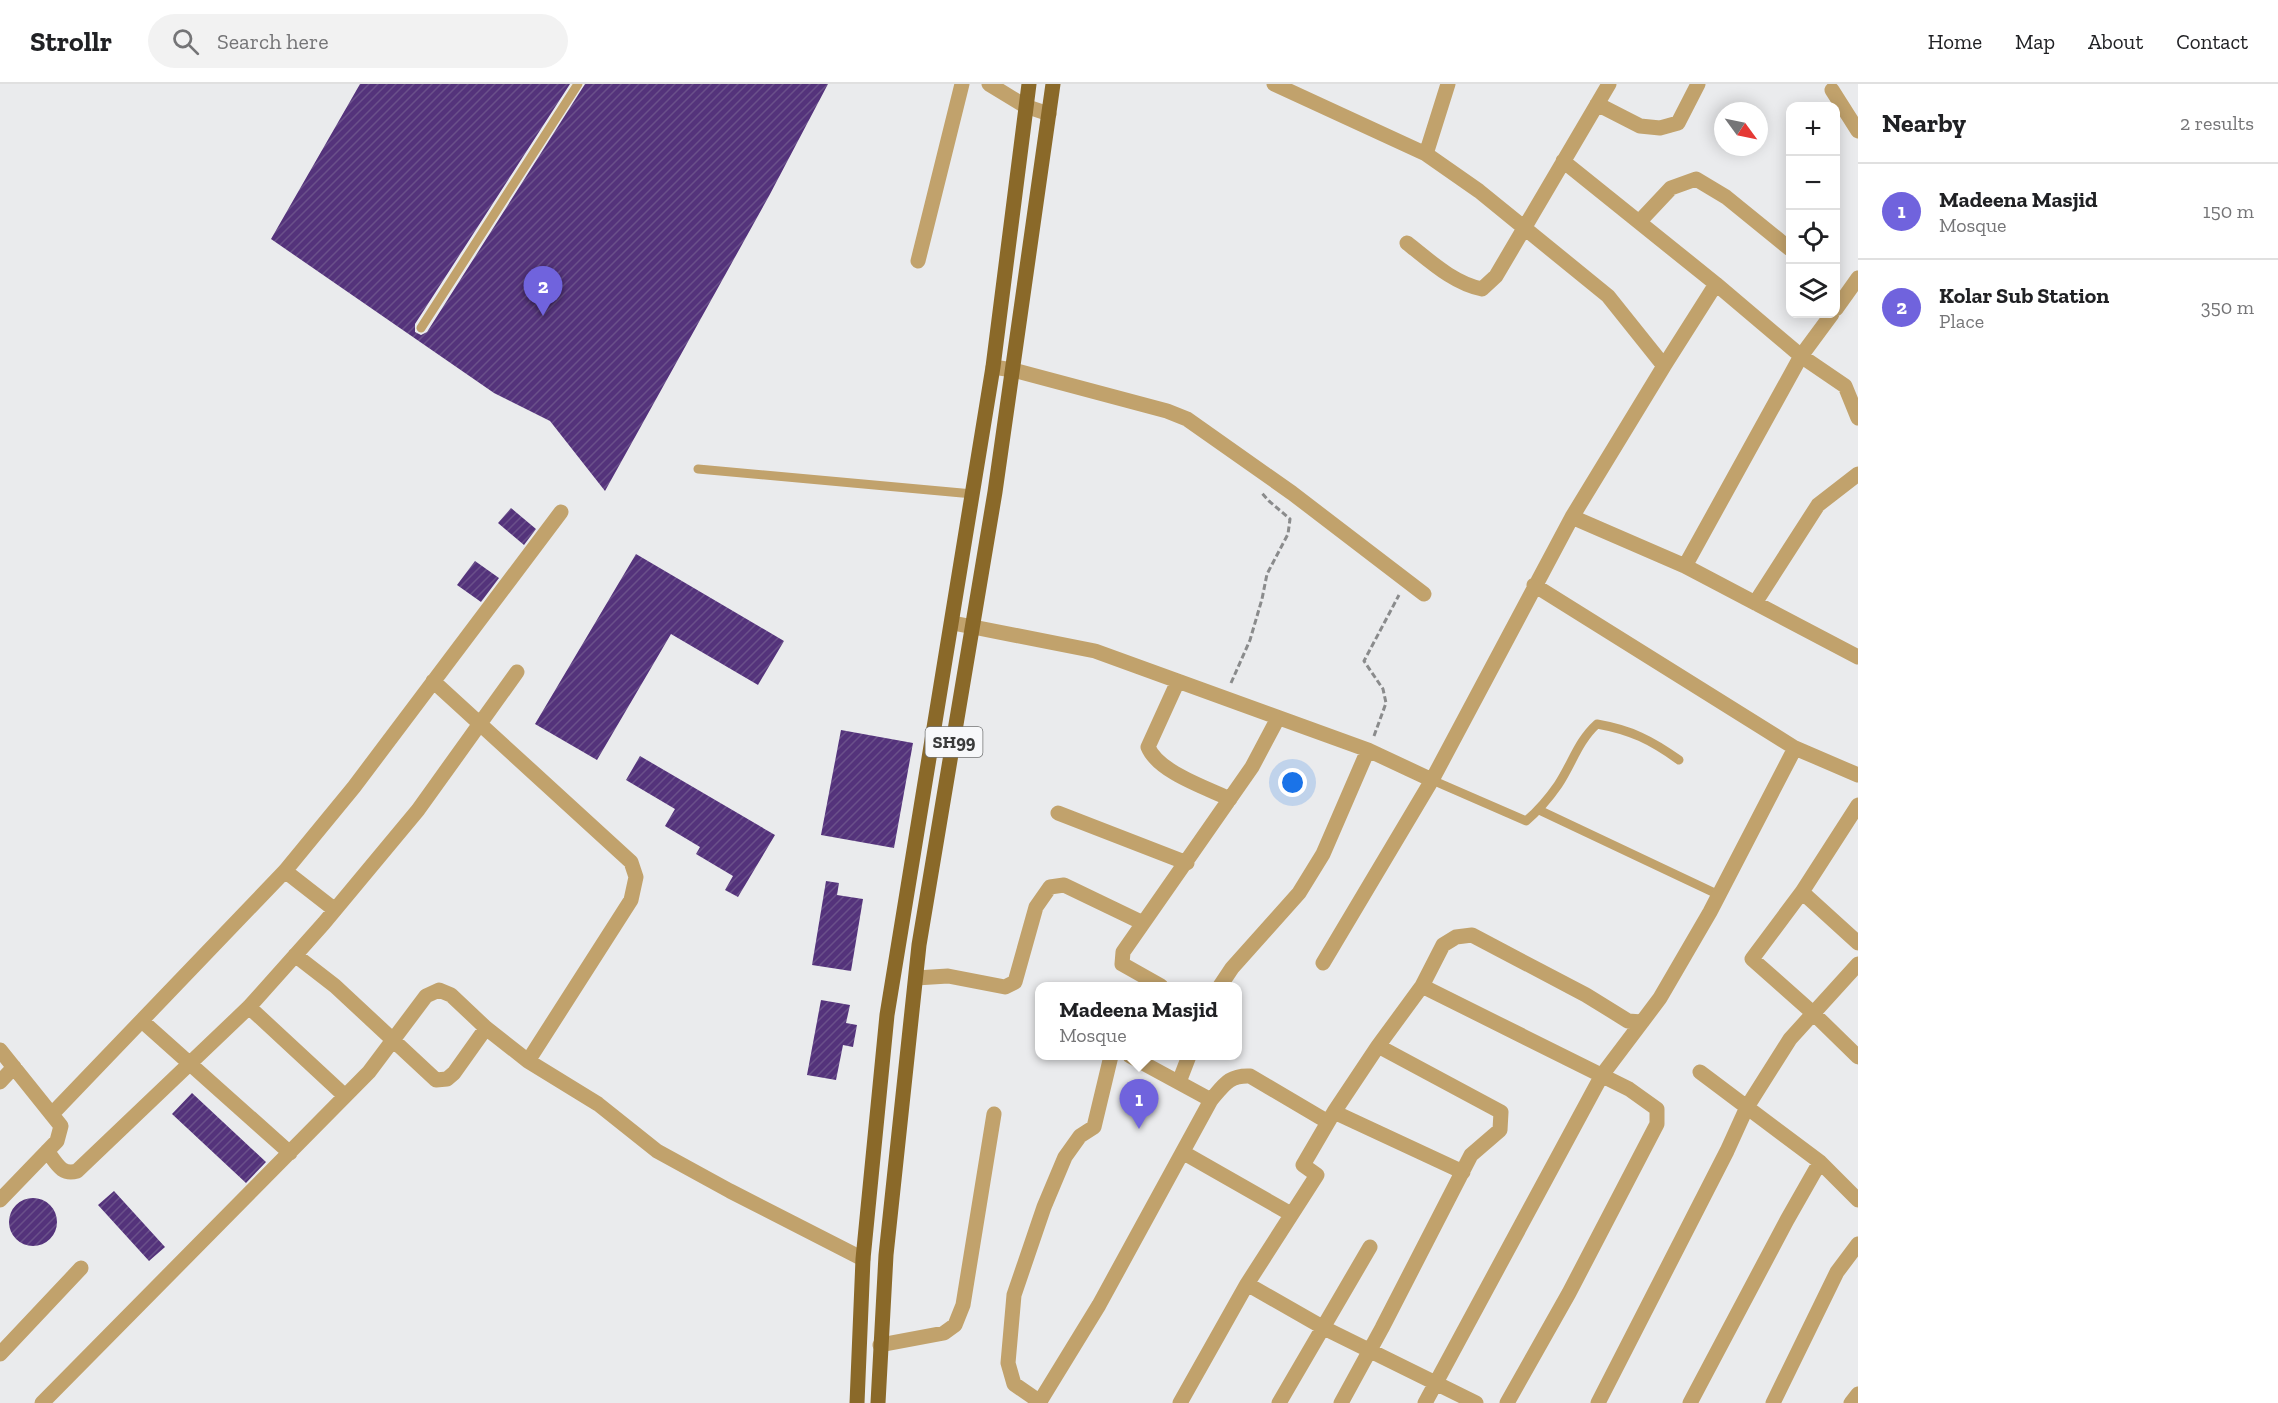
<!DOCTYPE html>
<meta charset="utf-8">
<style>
body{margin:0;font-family:"Zilla Slab",serif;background:#f2f2f2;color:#202124}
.controls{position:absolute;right:18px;top:18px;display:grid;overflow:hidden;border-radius:12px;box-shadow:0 3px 15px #0003}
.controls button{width:54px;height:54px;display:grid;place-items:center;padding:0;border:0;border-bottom:2px solid #e0e0e0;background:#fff;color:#202124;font:30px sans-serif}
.compass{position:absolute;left:1714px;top:18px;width:54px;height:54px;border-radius:50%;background:#fff;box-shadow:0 3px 15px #0003;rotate:123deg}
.you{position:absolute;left:1293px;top:699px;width:21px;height:21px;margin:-15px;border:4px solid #fff;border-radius:50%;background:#1a73e8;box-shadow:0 0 0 9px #1a73e833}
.badge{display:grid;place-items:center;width:39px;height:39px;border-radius:50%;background:#7063dd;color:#fff;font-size:20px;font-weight:700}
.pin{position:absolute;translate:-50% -50px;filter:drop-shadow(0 2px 3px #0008)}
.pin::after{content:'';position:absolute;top:32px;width:21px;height:18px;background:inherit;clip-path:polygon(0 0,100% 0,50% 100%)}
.popup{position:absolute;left:1035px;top:898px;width:207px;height:78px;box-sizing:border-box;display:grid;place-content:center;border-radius:12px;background:#fff;filter:drop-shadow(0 2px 4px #0005);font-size:20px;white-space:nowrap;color:#757577}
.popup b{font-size:22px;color:#202124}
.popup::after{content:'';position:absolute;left:50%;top:100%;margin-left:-12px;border:12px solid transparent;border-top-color:#fff}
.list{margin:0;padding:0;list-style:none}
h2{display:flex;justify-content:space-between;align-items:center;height:78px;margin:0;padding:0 24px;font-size:26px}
h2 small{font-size:20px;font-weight:400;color:#757577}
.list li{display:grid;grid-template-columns:39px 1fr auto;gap:18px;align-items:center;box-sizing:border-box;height:96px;padding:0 24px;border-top:2px solid #e0e0e0}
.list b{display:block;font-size:22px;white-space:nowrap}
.list p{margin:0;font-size:20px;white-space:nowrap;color:#757577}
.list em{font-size:20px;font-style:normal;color:#757577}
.icon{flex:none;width:33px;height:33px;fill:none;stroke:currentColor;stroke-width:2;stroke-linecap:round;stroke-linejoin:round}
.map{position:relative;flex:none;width:1858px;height:1319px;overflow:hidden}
header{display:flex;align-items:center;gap:36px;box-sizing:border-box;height:84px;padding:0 30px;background:#fff;border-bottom:2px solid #e0e0e0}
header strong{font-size:28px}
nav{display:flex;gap:33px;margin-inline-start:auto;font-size:21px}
.search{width:420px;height:54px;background:#f2f2f2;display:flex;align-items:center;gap:15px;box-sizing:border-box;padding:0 21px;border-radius:33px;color:#757577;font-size:22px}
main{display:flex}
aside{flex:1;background:#fff}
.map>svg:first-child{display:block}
</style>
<header>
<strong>Strollr</strong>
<div class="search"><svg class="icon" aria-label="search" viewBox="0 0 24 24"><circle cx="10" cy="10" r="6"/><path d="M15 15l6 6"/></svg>Search here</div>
<nav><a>Home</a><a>Map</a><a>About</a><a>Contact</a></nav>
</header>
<main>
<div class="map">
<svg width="1858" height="1319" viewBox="0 0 1858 1319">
<defs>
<pattern id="building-hatch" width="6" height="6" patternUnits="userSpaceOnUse" patternTransform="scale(1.5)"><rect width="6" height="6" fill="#54337b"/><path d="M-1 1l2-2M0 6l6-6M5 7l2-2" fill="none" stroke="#6a508a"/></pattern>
</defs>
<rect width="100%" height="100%" fill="#eaebed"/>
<path fill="url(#building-hatch)" d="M360 0H570L415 240V248L421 251 427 248 585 0H828L769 112 605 407 550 337 494 309 271 155Z
M511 424 536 445 524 461 498 439Z
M636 470 784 557 758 601 671 550 597 676 535 640Z
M475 477 499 494 481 518 457 501Z
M841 646 913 659 894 764 821 751Z
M640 672 775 751 738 813 725 806 733 792 696 770 700 763 665 742 675 725 626 696Z
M826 797 839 799 837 811 863 815 851 887 812 881Z
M821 916 850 921 846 939 857 941 853 963 843 961 836 996 807 991Z
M192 1009 266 1078 246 1099 172 1030Z
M114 1107 165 1163 149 1177 98 1121Z
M9 1138a24 24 0 1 1 48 0a24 24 0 1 1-48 0Z"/>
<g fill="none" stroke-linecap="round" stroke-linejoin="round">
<path stroke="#8a8b8c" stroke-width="3" stroke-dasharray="6 3" stroke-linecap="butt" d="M1231 599 1250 556 1262 515 1267 490 1288 450 1290 435 1269 417 1261 408
M1374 652 1386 619 1383 605 1364 577 1399 511"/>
<path stroke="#c1a26c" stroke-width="9" d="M421 244 578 0
M698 385 973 410
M1432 696 1526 737C1539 726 1549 714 1558 701 1572 680 1578 657 1597 640 1631 646 1651 656 1679 676
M1539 726 1719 811"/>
<path stroke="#c1a26c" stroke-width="15" d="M989 0 1025 22 1049 30
M1274 0 1426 70 1479 107 1608 212 1664 282 1716 200 1801 272 1845 302 1858 334
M1832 6 1858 47
M1597 20 1640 42 1660 44 1678 39 1698 0
M1426 70 1448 0
M1563 77 1716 200
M1640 137 1671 104 1696 95 1726 113 1790 165
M1407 159C1430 177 1453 199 1482 205L1496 192 1609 0
M918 177 962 0
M1836 225 1858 194
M993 283 1013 286 1167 327 1187 335 1292 409 1424 510
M1572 433 1664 282
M1685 482 1801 272 1832 230
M1534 501 1795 664 1858 691
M1755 519 1818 421 1858 390
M953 539 1095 567 1368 666 1432 696 1572 433 1685 482 1858 573
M433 597 631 778 636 793 631 816 528 977
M1178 597 1148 663C1158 688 1207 704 1230 715
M1858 721 1802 808 1752 875 1813 929 1858 973
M1058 729 1187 779
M285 787 335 826
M1802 808 1858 859
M295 871 335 902 436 996 447 995 454 989 486 944
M1323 879 1432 696
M916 894 948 892 1005 903 1015 898 1036 823 1050 803 1064 801 1143 839
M1161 902 1122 880 1123 868 1252 683 1278 634
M1220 902 1232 884 1299 809 1323 770 1368 666
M1422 902 1629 1005 1657 1025V1040L1569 1209 1507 1319
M249 923 345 1012
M142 937 290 1069
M0 966 61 1042 57 1057 0 1116
M1130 972 1211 1016
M1700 988 1820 1078 1858 1116
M0 998 14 983
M1179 998 1189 972
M1334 1028 1463 1088
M52 1030 285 787 354 703 561 428
M47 1067C56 1078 61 1092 77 1087L249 923 324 839 418 726 517 588
M1184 1069 1291 1130
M1247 1200 1324 1244 1476 1319
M880 1261 944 1249 955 1241 963 1221 994 1030
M0 1270 81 1184
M1040 1318 1014 1300 1008 1279 1014 1211 1044 1123 1065 1073 1080 1052 1094 1043 1111 972
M42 1319 369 988 426 912 439 906 451 911 486 944 528 977 598 1020 657 1067 730 1107 863 1175
M1039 1319 1099 1221 1211 1016C1224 1001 1229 991 1250 992L1328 1038
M1180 1319 1247 1200 1317 1091 1303 1081 1334 1028 1378 962 1422 902 1443 861 1456 853 1472 851 1586 911 1628 937 1642 938 1660 914 1710 828 1795 664
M1279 1319 1370 1163
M1341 1319 1382 1244 1471 1071 1500 1046 1501 1028 1378 962
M1425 1319 1602 991 1642 938
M1598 1319 1727 1067 1747 1023 1790 955 1858 880
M1690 1319 1787 1136 1820 1078
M1773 1319 1837 1188 1858 1160
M1851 1319 1858 1310"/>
<path stroke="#8a6929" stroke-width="15" d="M857 1319 863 1175 887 931 993 283 1029 0
M878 1319 886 1171 919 861 995 408 1053 0"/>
</g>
<g text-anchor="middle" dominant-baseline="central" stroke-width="6" stroke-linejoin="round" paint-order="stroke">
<rect fill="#f7f8fa" stroke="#737474" stroke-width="1.5" x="925.5" y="643" width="57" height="30" rx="4.5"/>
<g font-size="18" font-weight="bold" fill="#3a3b3b">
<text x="954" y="658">SH99</text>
</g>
</g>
</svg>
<div class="controls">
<button>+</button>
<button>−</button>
<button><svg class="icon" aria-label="locate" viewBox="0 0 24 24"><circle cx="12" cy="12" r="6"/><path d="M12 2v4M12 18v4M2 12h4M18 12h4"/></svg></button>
<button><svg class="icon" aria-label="layers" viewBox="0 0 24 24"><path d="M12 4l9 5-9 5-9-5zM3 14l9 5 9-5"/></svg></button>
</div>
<svg class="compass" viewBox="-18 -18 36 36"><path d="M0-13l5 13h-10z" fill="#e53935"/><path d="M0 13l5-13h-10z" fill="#757577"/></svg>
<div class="you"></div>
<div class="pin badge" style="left:1139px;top:1045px">1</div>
<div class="popup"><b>Madeena Masjid</b>Mosque</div>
<div class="pin badge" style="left:543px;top:232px">2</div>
</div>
<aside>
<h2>Nearby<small>2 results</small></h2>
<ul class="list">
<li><span class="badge">1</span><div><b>Madeena Masjid</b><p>Mosque</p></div><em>150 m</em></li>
<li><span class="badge">2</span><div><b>Kolar Sub Station</b><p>Place</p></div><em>350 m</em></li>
</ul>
</aside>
</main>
